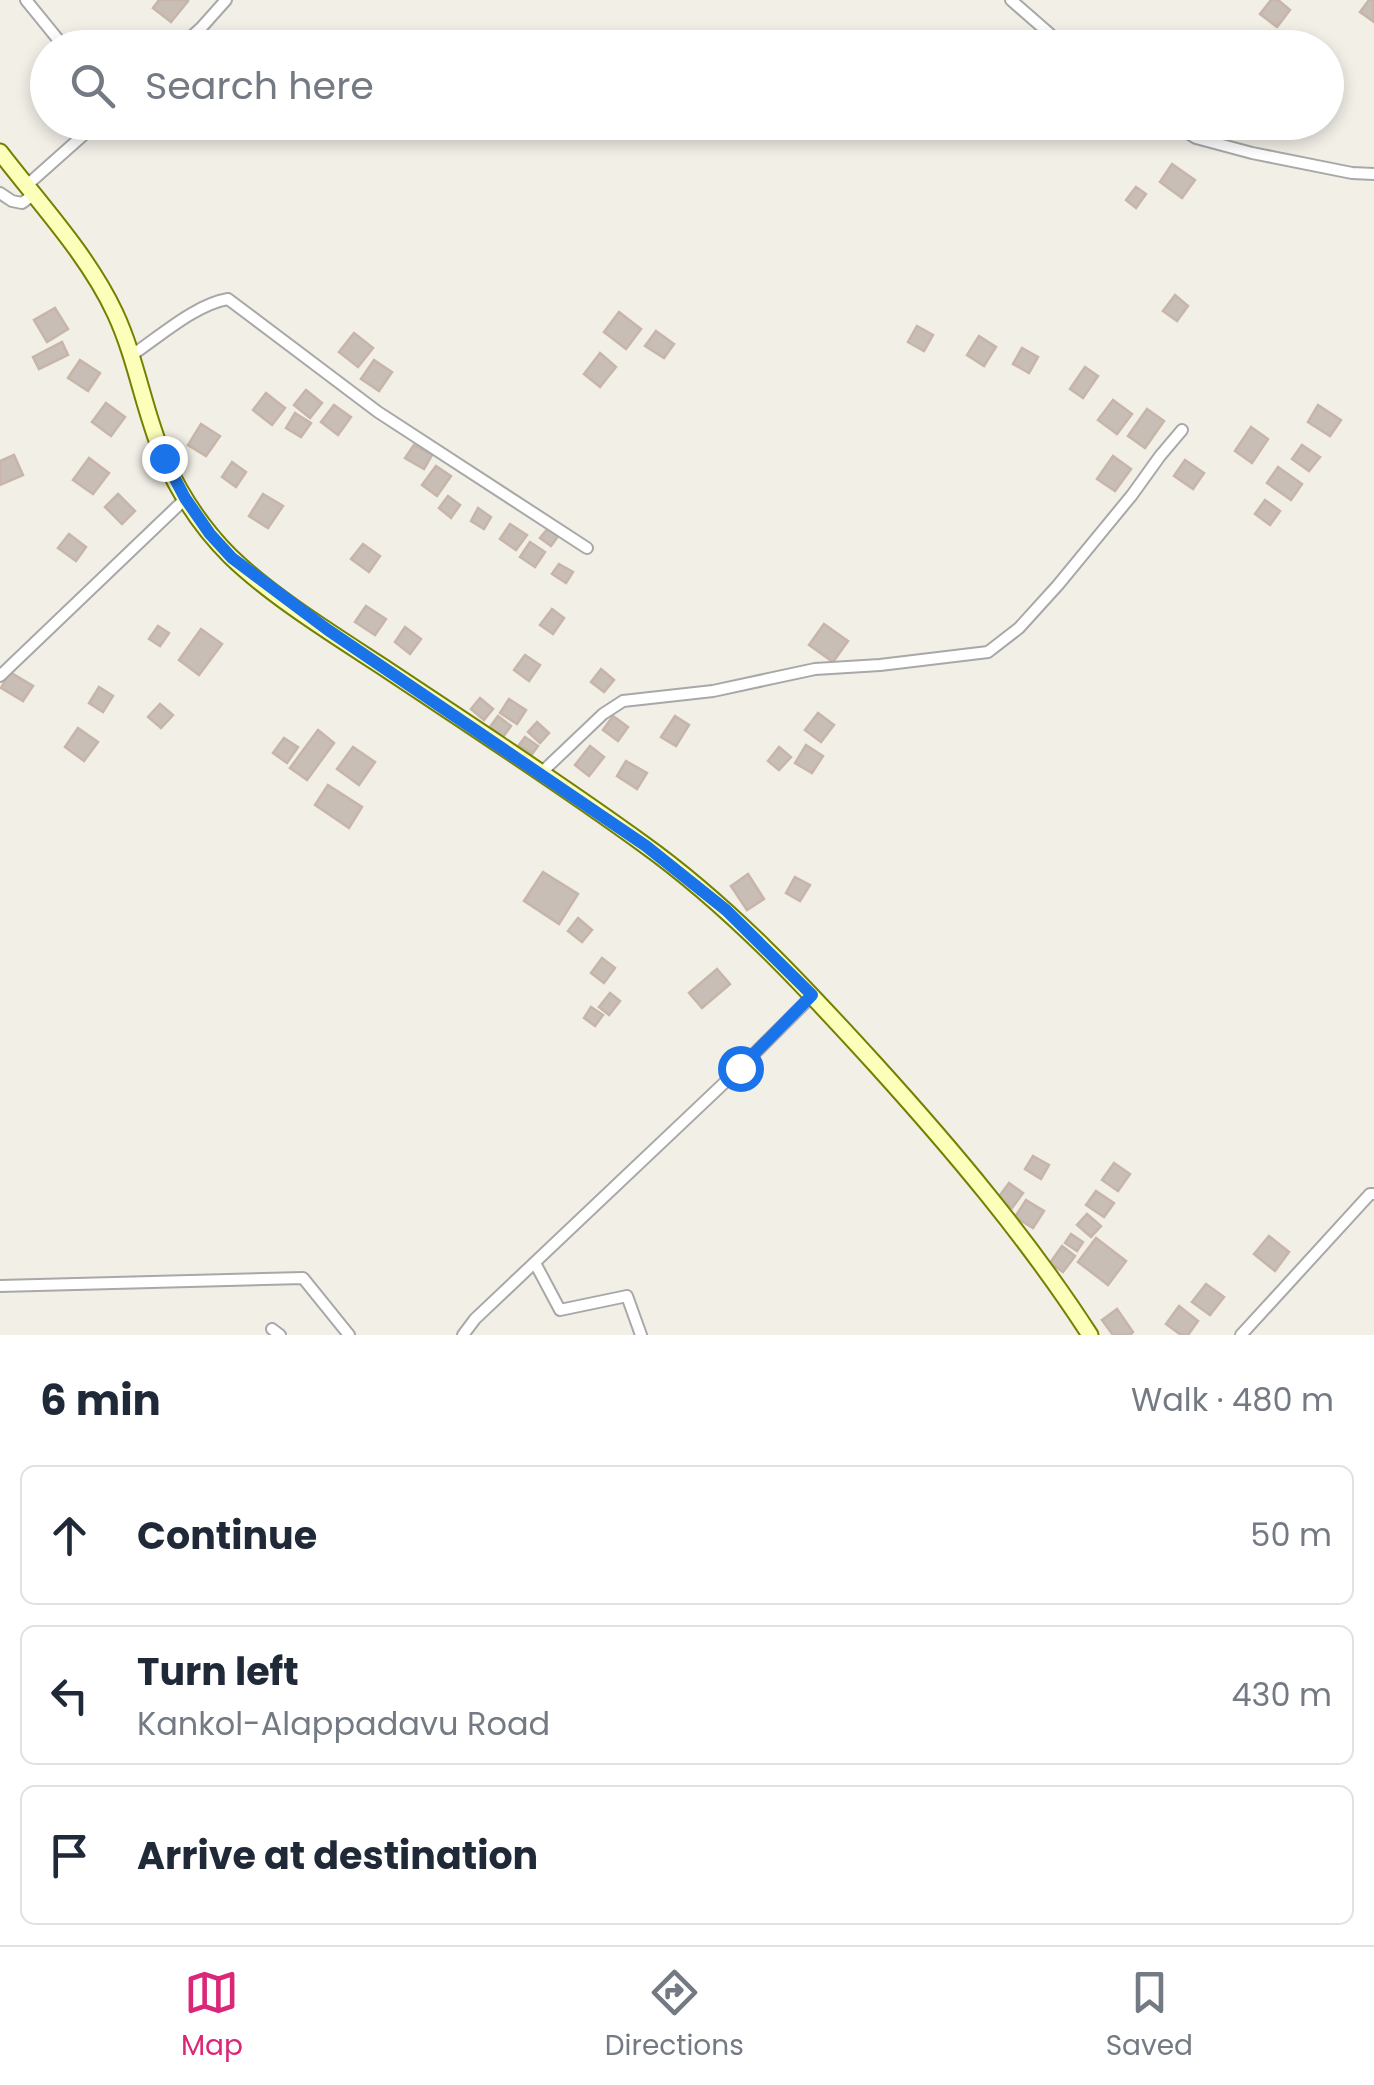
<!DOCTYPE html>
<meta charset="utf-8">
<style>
body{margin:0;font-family:Poppins,sans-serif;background:#f6f6f7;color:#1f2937}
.stop{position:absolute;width:30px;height:30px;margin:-22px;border:8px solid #1a73e8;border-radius:50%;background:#fff}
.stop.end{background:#1a73e8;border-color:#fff;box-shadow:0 2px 10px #0008}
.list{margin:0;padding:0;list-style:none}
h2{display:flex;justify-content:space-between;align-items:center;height:130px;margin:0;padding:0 40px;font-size:42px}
h2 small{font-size:32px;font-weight:400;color:#747a83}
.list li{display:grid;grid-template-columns:65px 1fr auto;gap:30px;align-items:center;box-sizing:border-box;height:140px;margin:0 20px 20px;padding:0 20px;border:2px solid #e0e1e3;border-radius:15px}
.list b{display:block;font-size:38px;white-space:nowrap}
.list p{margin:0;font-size:32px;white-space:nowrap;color:#747a83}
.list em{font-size:32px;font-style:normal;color:#747a83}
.icon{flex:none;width:55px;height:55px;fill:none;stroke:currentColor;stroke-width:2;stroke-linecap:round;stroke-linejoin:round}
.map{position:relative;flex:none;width:1374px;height:1335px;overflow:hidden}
.search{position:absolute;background:#fff;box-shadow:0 5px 15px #0003;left:30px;right:30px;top:30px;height:110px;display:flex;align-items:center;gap:25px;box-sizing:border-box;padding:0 35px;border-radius:55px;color:#747a83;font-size:38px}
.sheet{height:610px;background:#fff}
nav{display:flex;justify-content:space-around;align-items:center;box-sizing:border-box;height:140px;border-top:2px solid #e0e1e3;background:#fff;font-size:28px;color:#747a83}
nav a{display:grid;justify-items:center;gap:5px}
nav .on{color:#db2777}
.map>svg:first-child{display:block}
</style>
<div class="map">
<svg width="1374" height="1335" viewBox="0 0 1374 1335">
<rect width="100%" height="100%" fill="#f2efe7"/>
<path fill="#c8beb6" stroke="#c6b5a8" stroke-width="2.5" d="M159 0H187L188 1 171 22 153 8Z
M1271 0H1278L1290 10 1277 27 1260 14Z
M1369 0H1374V22L1360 12Z
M1172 164 1195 180 1182 198 1160 182Z
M1136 187 1146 194 1136 208 1126 200Z
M1175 295 1188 306 1177 321 1163 311Z
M55 308 68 329 47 342 34 320Z
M619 312 641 329 626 349 604 332Z
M917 326 933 335 924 351 908 342Z
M656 331 674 344 664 358 645 346Z
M354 333 373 348 358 367 339 352Z
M979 336 996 347 984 366 967 355Z
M62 342 68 355 39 369 33 357Z
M1022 348 1038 357 1029 373 1013 364Z
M600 353 616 367 600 387 584 374Z
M80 360 100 373 88 391 68 378Z
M374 360 392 372 379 391 361 379Z
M1085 367 1098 376 1083 398 1070 389Z
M306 390 322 403 310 418 294 405Z
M266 393 285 408 272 425 253 410Z
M1113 400 1132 414 1117 434 1098 420Z
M106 403 125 417 111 436 92 422Z
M334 405 351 417 338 435 321 422Z
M1318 405 1341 420 1330 436 1308 422Z
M1147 409 1164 421 1145 448 1128 436Z
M295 413 311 423 301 437 286 428Z
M201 424 220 436 206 456 188 445Z
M1251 427 1268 439 1252 463 1235 451Z
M414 445 432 455 424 469 405 458Z
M1302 445 1320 457 1309 471 1292 459Z
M14 455 23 475 0 485V461Z
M1113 456 1131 469 1115 491 1097 479Z
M89 458 109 473 93 494 73 480Z
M1185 460 1204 473 1193 489 1174 476Z
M232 462 246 472 236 487 222 477Z
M436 466 451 476 437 496 422 485Z
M1278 467 1302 484 1291 500 1267 483Z
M118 494 135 511 122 524 105 507Z
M263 494 283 506 268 528 249 516Z
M448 496 460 505 451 518 439 508Z
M1265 500 1280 511 1270 525 1255 514Z
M478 508 491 517 484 529 471 521Z
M510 524 527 535 516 550 500 539Z
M549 527 559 535 551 546 540 538Z
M69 534 86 547 76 561 58 548Z
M530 542 545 552 535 567 520 557Z
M363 544 380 556 369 572 351 559Z
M559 564 573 572 566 583 552 574Z
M366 606 386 619 375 635 355 622Z
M552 609 564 618 553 634 540 625Z
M824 624 848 641 833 662 809 645Z
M158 626 169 633 160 646 149 639Z
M405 627 421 639 410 654 395 642Z
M201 629 222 644 199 675 179 660Z
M525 655 540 665 529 681 514 670Z
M601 669 614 680 604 692 591 682Z
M10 672 33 686 23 701 1 688Z
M99 687 113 696 103 712 89 703Z
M480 698 493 709 484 720 471 709Z
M509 699 526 710 517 724 500 713Z
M160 704 173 715 161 728 148 717Z
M818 713 834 725 821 742 805 730Z
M498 716 511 726 503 737 490 727Z
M613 716 628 727 618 741 603 730Z
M675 716 689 725 676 746 661 737Z
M537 722 549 733 540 743 528 732Z
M78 728 98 742 84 761 65 747Z
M318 730 334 743 307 780 290 768Z
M525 737 538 746 532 754 519 745Z
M284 738 298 747 287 763 273 753Z
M806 745 823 756 812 773 795 763Z
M590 746 604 757 589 776 575 765Z
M353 747 375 762 359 785 337 769Z
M779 747 791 757 779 770 768 761Z
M626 761 647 773 637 789 617 776Z
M328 785 362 807 349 828 315 805Z
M543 872 578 894 559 924 524 901Z
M748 874 764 899 747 910 731 886Z
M795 877 810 885 800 901 786 893Z
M578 918 592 930 582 942 568 931Z
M602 958 615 968 604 983 591 973Z
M717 969 730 984 702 1008 689 993Z
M610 993 620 1001 609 1015 599 1007Z
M591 1007 603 1015 595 1026 584 1018Z
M1033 1156 1049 1165 1041 1179 1025 1169Z
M1114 1163 1130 1174 1118 1191 1102 1180Z
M1009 1183 1023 1193 1012 1208 998 1198Z
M1096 1191 1114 1203 1104 1217 1086 1205Z
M1026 1200 1044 1211 1033 1228 1015 1217Z
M1087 1214 1101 1226 1091 1237 1077 1225Z
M1071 1234 1083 1242 1077 1251 1065 1243Z
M1269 1236 1289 1252 1275 1271 1254 1254Z
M1096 1238 1126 1261 1108 1285 1078 1262Z
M1062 1246 1075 1256 1063 1272 1050 1263Z
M1206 1284 1224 1297 1210 1315 1192 1302Z
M1179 1306 1198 1321 1188 1335H1181L1166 1324Z
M1117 1309 1133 1332 1130 1335H1113L1102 1320Z"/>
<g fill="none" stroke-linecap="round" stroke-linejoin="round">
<g stroke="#a8a8a8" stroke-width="14">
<path id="minor" d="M26 0 65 48
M1011 0 1066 48
M179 48 201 28 226 0
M1170 122 1196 138 1252 153 1352 173 1374 174
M26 186 98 122
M0 193 12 201 22 203 33 195
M132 355C159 337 196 304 228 299L378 412 587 548
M0 676 185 499
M541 773 603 714 623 701 713 691 815 669 880 665 988 652 1019 628 1058 585 1132 495 1160 456 1182 430
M535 1263 560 1310 627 1296 641 1335
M0 1286 303 1278 349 1335
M272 1329 280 1335
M463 1335 475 1319 740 1068 813 995
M1241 1335 1370 1194H1374"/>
</g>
<g stroke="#748100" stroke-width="19">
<path id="secondary" d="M0 152C39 203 88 255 115 313 137 360 144 413 165 461 181 496 203 529 230 556 271 596 334 635 383 667 470 725 558 782 642 843 730 906 803 985 875 1064 952 1149 1028 1239 1090 1335"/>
</g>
<use href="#minor" stroke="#fff" stroke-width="10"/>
<use href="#secondary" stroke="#fcffb9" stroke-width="15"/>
</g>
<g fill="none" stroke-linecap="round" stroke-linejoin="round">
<path stroke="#1a73e8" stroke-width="12" d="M164 458 185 498 210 534 232 558 328 630 646 846 726 910 812 995 740 1068"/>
</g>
</svg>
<div class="stop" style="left:740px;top:1068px"></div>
<div class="stop end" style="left:164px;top:458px"></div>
<div class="search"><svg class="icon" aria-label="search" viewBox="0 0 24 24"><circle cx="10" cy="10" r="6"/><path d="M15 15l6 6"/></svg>Search here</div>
</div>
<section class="sheet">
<h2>6 min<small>Walk · 480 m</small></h2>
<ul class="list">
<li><svg class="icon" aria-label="ahead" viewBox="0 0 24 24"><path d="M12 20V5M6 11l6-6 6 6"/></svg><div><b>Continue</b></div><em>50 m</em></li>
<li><svg class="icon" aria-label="left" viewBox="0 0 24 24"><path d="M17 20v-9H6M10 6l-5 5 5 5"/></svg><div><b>Turn left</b><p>Kankol-Alappadavu Road</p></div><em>430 m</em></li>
<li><svg class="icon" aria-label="arrive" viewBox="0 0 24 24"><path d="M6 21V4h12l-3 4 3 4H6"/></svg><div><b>Arrive at destination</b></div></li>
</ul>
</section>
<nav>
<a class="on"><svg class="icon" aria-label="map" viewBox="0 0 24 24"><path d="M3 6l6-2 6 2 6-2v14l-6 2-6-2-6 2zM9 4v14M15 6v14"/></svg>Map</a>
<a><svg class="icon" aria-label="directions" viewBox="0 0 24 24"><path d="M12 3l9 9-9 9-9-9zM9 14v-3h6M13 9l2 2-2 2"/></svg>Directions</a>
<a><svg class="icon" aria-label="saved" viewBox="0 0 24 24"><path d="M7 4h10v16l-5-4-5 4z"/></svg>Saved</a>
</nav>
